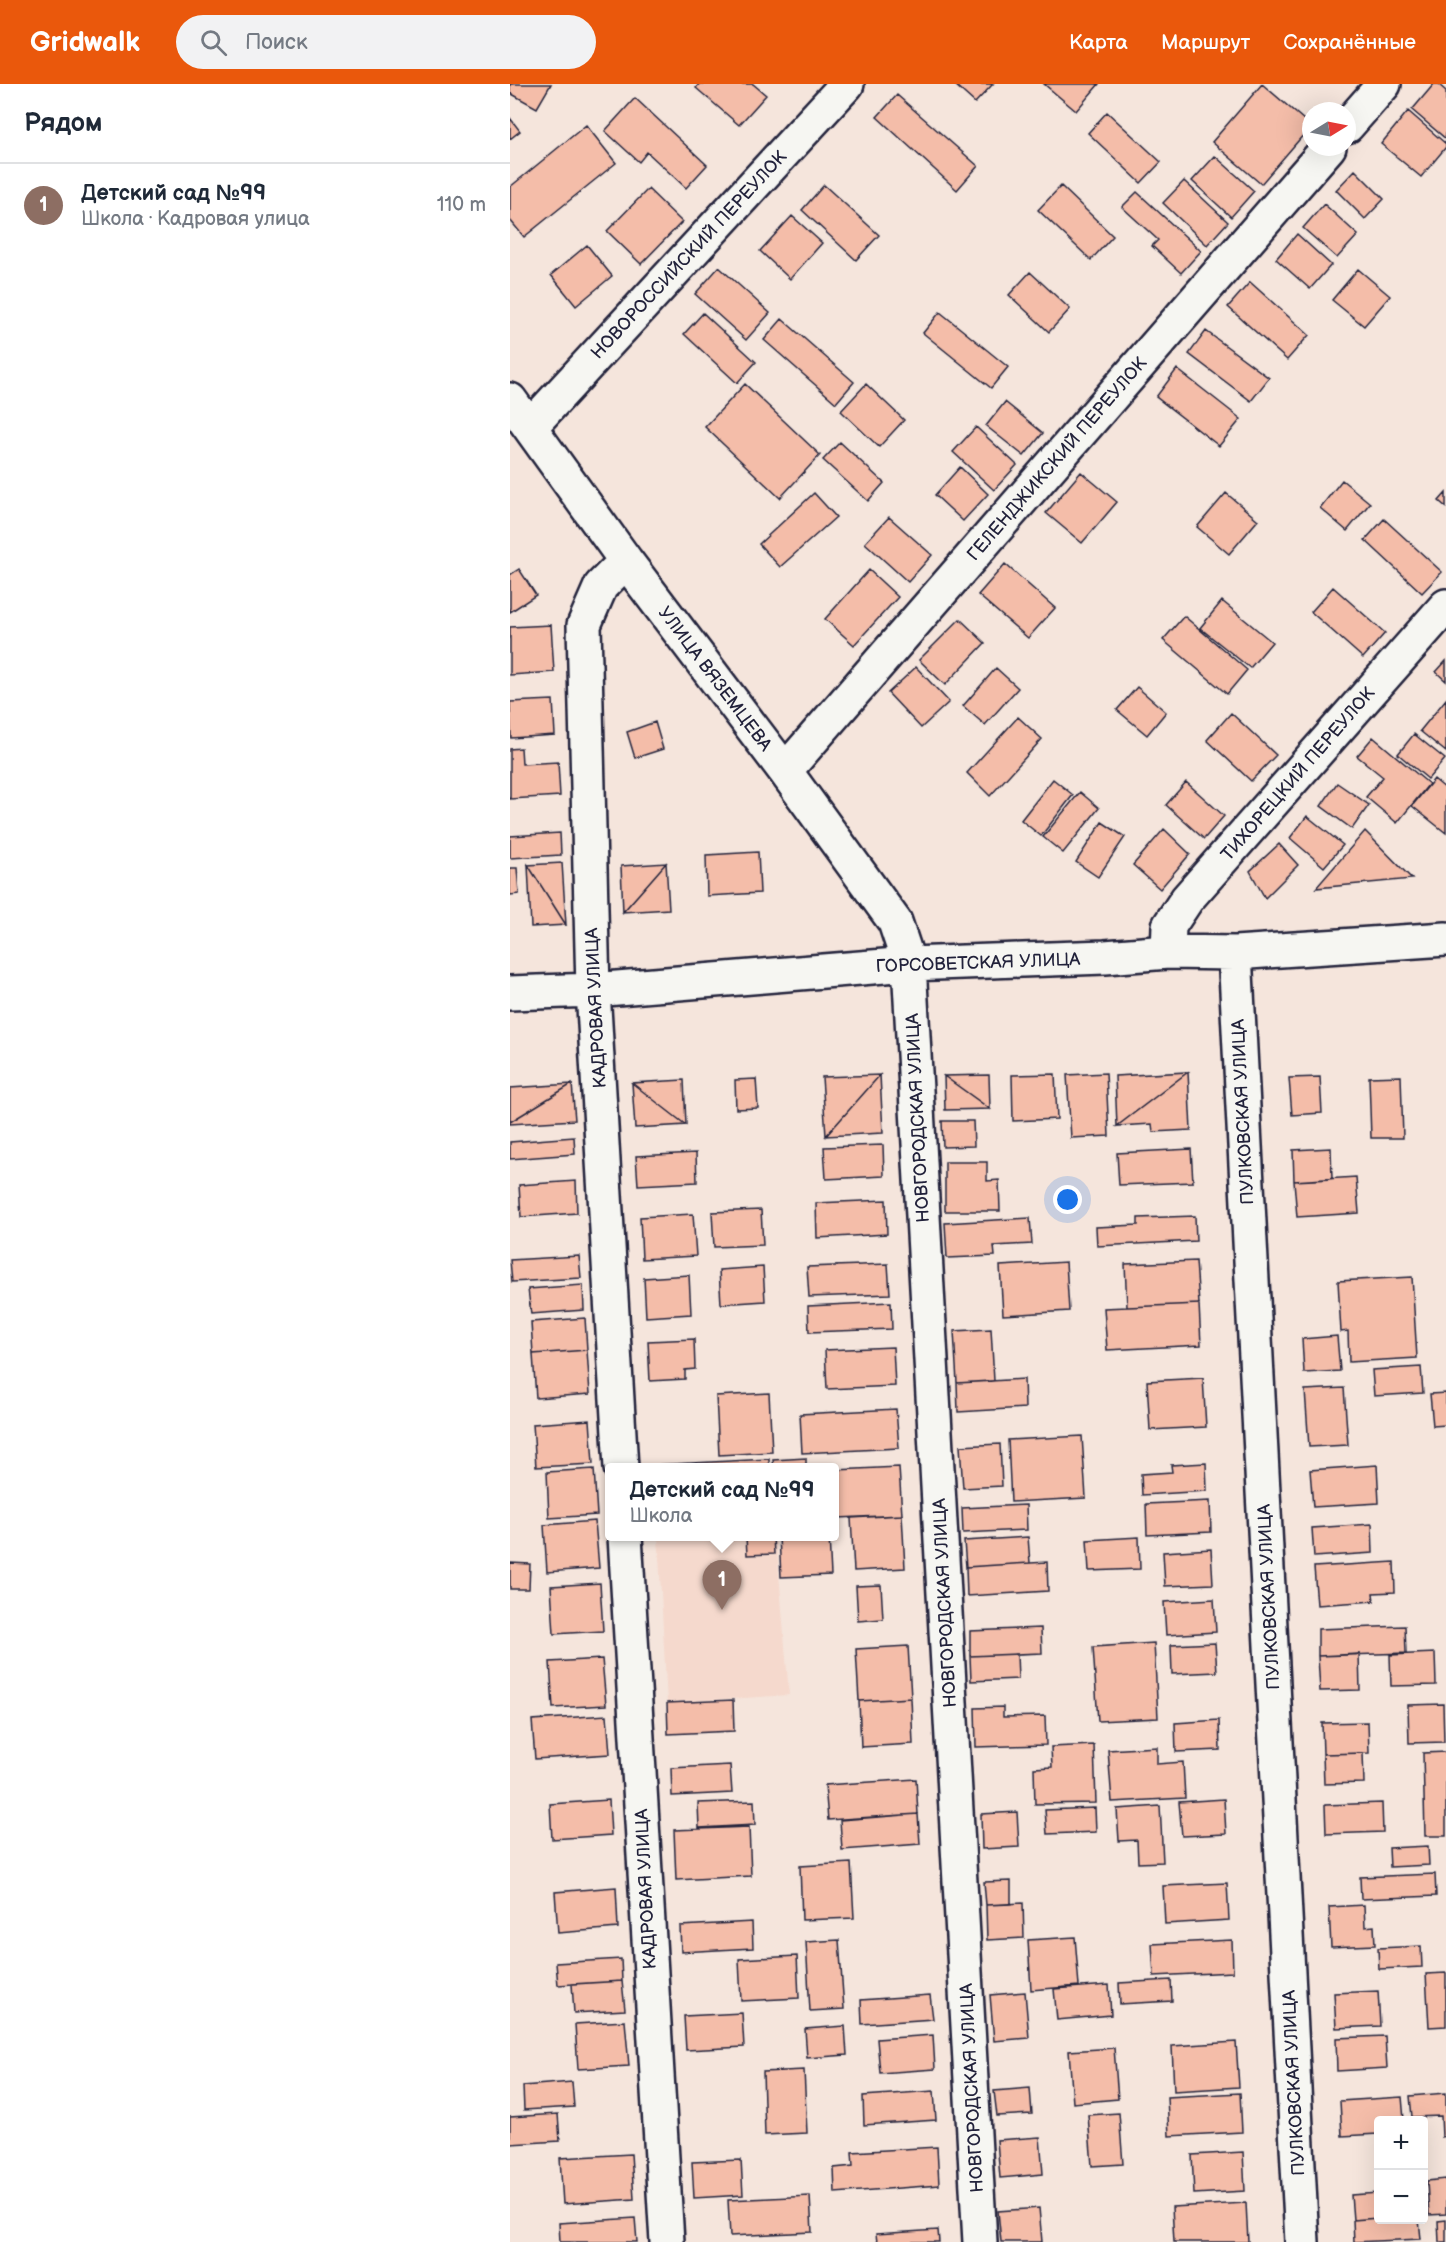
<!DOCTYPE html>
<html lang="ru">
<meta charset="utf-8">
<style>
body{margin:0;font-family:"Balsamiq Sans",sans-serif;background:#f2f2f3;color:#1f2937}
.controls{position:absolute;right:18px;bottom:18px;display:grid;overflow:hidden;border-radius:6px;box-shadow:0 6px 24px #0002}
.controls button{width:54px;height:54px;display:grid;place-items:center;padding:0;border:0;border-bottom:2px solid #e0e1e3;background:#fff;color:#1f2937;font:30px sans-serif}
.compass{position:absolute;left:792px;top:18px;width:54px;height:54px;border-radius:50%;background:#fff;box-shadow:0 6px 24px #0002;rotate:80deg}
.you{position:absolute;left:558px;top:1116px;width:21px;height:21px;margin:-15px;border:4px solid #fff;border-radius:50%;background:#1a73e8;box-shadow:0 0 0 9px #1a73e833}
.badge{display:grid;place-items:center;width:39px;height:39px;border-radius:50%;background:#ea580c;color:#fff;font-size:20px;font-weight:700}
.pin{position:absolute;translate:-50% -50px;filter:drop-shadow(0 2px 3px #0008)}
.pin::after{content:'';position:absolute;top:32px;width:21px;height:18px;background:inherit;clip-path:polygon(0 0,100% 0,50% 100%)}
.popup{position:absolute;left:95px;top:1379px;width:234px;height:78px;box-sizing:border-box;display:grid;place-content:center;border-radius:6px;background:#fff;filter:drop-shadow(0 2px 4px #0005);font-size:20px;white-space:nowrap;color:#747a83}
.popup b{font-size:22px;color:#1f2937}
.popup::after{content:'';position:absolute;left:50%;top:100%;margin-left:-12px;border:12px solid transparent;border-top-color:#fff}
.list{margin:0;padding:0;list-style:none}
h2{display:flex;justify-content:space-between;align-items:center;height:78px;margin:0;padding:0 24px;font-size:26px}
h2 small{font-size:20px;font-weight:400;color:#747a83}
.list li{display:grid;grid-template-columns:39px 1fr auto;gap:18px;align-items:center;box-sizing:border-box;height:84px;padding:0 24px;border-top:2px solid #e0e1e3}
.list b{display:block;font-size:22px;white-space:nowrap}
.list p{margin:0;font-size:20px;white-space:nowrap;color:#747a83}
.list em{font-size:20px;font-style:normal;color:#747a83}
.icon{flex:none;width:33px;height:33px;fill:none;stroke:currentColor;stroke-width:2;stroke-linecap:round;stroke-linejoin:round}
.map{position:relative;flex:none;width:936px;height:2158px;overflow:hidden}
header{display:flex;align-items:center;gap:36px;box-sizing:border-box;height:84px;padding:0 30px;background:#ea580c;color:#fff}
header strong{font-size:28px}
nav{display:flex;gap:33px;margin-inline-start:auto;font-size:21px}
.search{width:420px;height:54px;background:#f2f2f3;display:flex;align-items:center;gap:15px;box-sizing:border-box;padding:0 21px;border-radius:33px;color:#747a83;font-size:22px}
main{display:flex}
aside{flex:1;background:#fff}
.map>svg:first-child{display:block}
</style>
<header>
<strong>Gridwalk</strong>
<div class="search"><svg class="icon" aria-label="search" viewBox="0 0 24 24"><circle cx="10" cy="10" r="6"/><path d="M15 15l6 6"/></svg>Поиск</div>
<nav><a>Карта</a><a>Маршрут</a><a>Сохранённые</a></nav>
</header>
<main>
<aside>
<h2>Рядом<small></small></h2>
<ul class="list">
<li><span class="badge" style="background:#8d6e63">1</span><div><b>Детский сад №99</b><p>Школа · Кадровая улица</p></div><em>110 m</em></li>
</ul>
</aside>
<div class="map">
<svg width="936" height="2158" viewBox="0 0 936 2158">
<rect width="100%" height="100%" fill="#f5e5dc"/>
<filter id="ink" filterUnits="userSpaceOnUse"><feTurbulence type="fractalNoise" baseFrequency=".0167" numOctaves="2"/><feDisplacementMap in="SourceGraphic" scale="12" xChannelSelector="R" yChannelSelector="G"/><feConvolveMatrix kernelMatrix="1 2 1 2 8 2 1 2 1" color-interpolation-filters="sRGB"/></filter>
<g filter="url(#ink)">
<path fill="#f5d9cd" d="M148 1453H266L279 1611 157 1619Z"/>
<path fill="#f4bda9" stroke="#22223b" stroke-width="1.5" d="M0 0H41L27 24 0 9Z
M189 0H243L256 11 229 41 186 4Z
M444 0H483L465 19Z
M534 0H589L566 27Z
M752 0 801 42 751 100 702 58Z
M924 0H928L936 7V55L902 26Z
M387 11 468 82 447 106 367 33Z
M125 14 197 81 176 104 137 68 129 78 95 47Z
M898 27 936 60V63L911 93 871 60Z
M597 28 651 78 631 99 578 49Z
M0 34 10 47 0 55Z
M76 41 106 79 14 153 0 136V103Z
M705 72 744 107 721 133 682 97Z
M845 86 874 115 855 135 826 106Z
M674 97 718 138 697 161 653 119Z
M314 101 369 151 346 176 292 126Z
M551 102 603 152 581 176 528 126Z
M138 105 172 138 131 180 97 147Z
M627 108 691 167 671 189 642 162 648 156 612 123Z
M814 120 848 151 827 174 793 144Z
M282 132 312 159 280 195 250 167Z
M787 150 821 181 800 205 766 175Z
M77 161 102 192 66 222 41 191Z
M209 183 260 229 236 256 185 210Z
M848 185 880 212 854 242 822 216Z
M520 188 560 225 539 248 499 211Z
M740 198 799 251 777 276 718 223Z
M430 228 498 283 481 304 413 249Z
M193 229 246 278 227 299 174 250Z
M272 235 344 298 326 319 254 256Z
M696 247 759 294 741 317 679 270Z
M667 285 731 335 709 362 646 313Z
M235 300 310 371 270 414 195 343Z
M356 300 394 336 369 363 331 327Z
M495 318 533 349 514 372 476 342Z
M466 343 507 381 484 406 443 368Z
M330 358 374 399 358 417 313 376Z
M450 383 478 410 453 437 425 411Z
M571 388 607 418 572 459 536 429Z
M832 396 860 419 837 447 810 424Z
M304 409 326 433 270 483 249 460Z
M716 409 748 436 719 470 687 443Z
M936 409V423L929 417Z
M379 433 422 471 398 498 355 459Z
M874 435 932 488 912 509 855 456Z
M495 480 545 524 518 554 468 511Z
M9 485 26 511 0 528V491Z
M359 486 388 513 344 561 315 535Z
M823 503 875 549 853 574 801 528Z
M712 517 762 558 740 584 690 544Z
M674 532 737 586 717 610 653 556Z
M450 535 475 559 435 601 409 576Z
M41 541 44 588 0 591V543Z
M936 577V597L926 588Z
M406 583 439 618 411 644 378 609Z
M486 584 508 604 475 641 453 622Z
M627 603 656 628 637 651 607 626Z
M936 615V668L910 647Z
M43 616 45 651 1 654 0 618Z
M721 629 766 671 741 697 697 656Z
M508 633 532 655 480 712 457 689Z
M145 638 153 665 125 674 117 648Z
M904 650 935 675 918 695 888 670Z
M863 653 919 700 887 739 856 713 873 693 847 672Z
M11 664 12 680 48 678 50 712 0 715V665Z
M543 695 563 711 531 752 511 736Z
M924 695 936 705V749L902 722Z
M676 698 714 732 694 755 656 721Z
M827 699 859 721 842 745 811 722Z
M570 708 589 724 553 769 533 753Z
M797 732 833 761 814 783 780 754Z
M592 738 615 753 588 793 566 778Z
M654 745 680 770 650 805 623 781Z
M855 747 902 795 806 804Z
M50 749 51 771 0 774V752Z
M769 760 788 781 755 814 740 787Z
M248 768 250 809 197 812 196 771Z
M52 779 56 841 18 781Z
M156 779 159 825 113 828Z
M156 779 113 828 111 782Z
M18 781 56 841 21 843Z
M0 784H7L9 810 0 811Z
M678 988 681 1046 643 1048 642 1040 607 1042Z
M678 988 607 1042 605 992Z
M596 989 599 1052 561 1054 557 991Z
M545 990 547 1035 503 1037 502 991Z
M370 991 373 1049 316 1052Z
M370 991 316 1052 312 993Z
M479 991 480 1025 434 992Z
M434 992 480 1025 435 1026Z
M891 992 893 1054H861L859 993Z
M810 993 812 1029 782 1031 779 994Z
M246 995 248 1024 226 1025 225 996Z
M174 996 176 1041 122 999Z
M122 999 176 1041 125 1044Z
M62 1000 65 1036 0 1040V1038Z
M62 1000 0 1038V1004Z
M432 1037H463L464 1062 433 1063Z
M64 1053 65 1070 0 1075V1058Z
M373 1061 374 1092 316 1095 314 1063Z
M821 1064 822 1095 784 1097 783 1066Z
M681 1065 683 1098 609 1101 607 1069Z
M186 1069 187 1098 128 1101 126 1072Z
M435 1078H477V1097L489 1096 490 1127H435Z
M846 1093 849 1129 787 1133 784 1097Z
M66 1097 67 1129 11 1133 9 1101Z
M376 1116 377 1150 307 1154 306 1119Z
M251 1126 253 1161 204 1163 202 1128Z
M183 1130 186 1172 132 1175 130 1133Z
M685 1132 686 1157 587 1162 586 1143 628 1141V1134Z
M520 1134 522 1160 484 1162 485 1172 437 1174 435 1139Z
M69 1172 71 1194 2 1198 0 1176Z
M686 1177 689 1220 617 1223 615 1180Z
M556 1178 559 1227 493 1231 490 1182Z
M378 1180 380 1210 299 1213 297 1183Z
M253 1183 255 1217 211 1220 209 1186Z
M179 1191 181 1230 136 1233 134 1194Z
M902 1193 907 1274 839 1278 838 1247 831 1248 828 1197Z
M73 1201 74 1226 21 1230 18 1205Z
M381 1218 382 1245 299 1248 298 1222Z
M689 1220 691 1261 597 1266 594 1224Z
M75 1234 77 1266 23 1270 21 1238Z
M481 1245 484 1297 447 1299 444 1247Z
M827 1252 830 1287 794 1289 792 1255Z
M184 1255 185 1285 175 1286V1295L140 1297 138 1257Z
M383 1263 385 1302 317 1305 315 1266Z
M77 1266 80 1310 26 1314 23 1270Z
M911 1283 913 1309 864 1312 862 1286Z
M693 1294 696 1343 640 1346 637 1297Z
M514 1295 515 1324 448 1328 447 1299Z
M834 1304 838 1361 799 1363 795 1306Z
M259 1309 262 1368 209 1371 206 1312Z
M936 1309V1341L923 1342 920 1310Z
M386 1325 389 1364 292 1369 290 1330Z
M80 1336 83 1380 26 1383 23 1340Z
M572 1352 576 1414 501 1418 498 1356Z
M490 1360 492 1402 453 1404 450 1362Z
M296 1374V1384H264L263 1376Z
M259 1375V1384H144V1381Z
M696 1379 697 1407 632 1411 631 1390 662 1388 661 1381Z
M867 1381 869 1419 803 1423 800 1386Z
M389 1383 392 1431 328 1434 326 1386Z
M84 1385 87 1431 39 1434 37 1388Z
M700 1417 701 1448 637 1451 636 1420Z
M516 1421 517 1446 453 1449 452 1424Z
M392 1431 395 1484 344 1487 341 1434Z
M85 1437 89 1484 37 1488 34 1441Z
M862 1440 863 1469 804 1473 802 1444Z
M236 1452H263L264 1470 237 1471Z
M269 1452H319L321 1491 271 1493Z
M518 1453 520 1479 456 1483 454 1457Z
M629 1453 630 1485 579 1487 577 1456Z
M701 1465 703 1500 655 1502 653 1468Z
M537 1478 538 1507 457 1512 456 1483Z
M884 1478 885 1508 863 1509 864 1517 807 1521 804 1483Z
M0 1479 20 1480 19 1505H0Z
M90 1499 93 1547 44 1550 41 1502Z
M371 1501 373 1535 348 1537 346 1502Z
M704 1515 706 1548 656 1551 654 1518Z
M895 1542 896 1569 808 1572V1545Z
M531 1544 532 1569 460 1572V1547Z
M644 1559 648 1634 588 1637 583 1563Z
M705 1559 707 1588 662 1590 661 1561Z
M398 1562 401 1614 349 1617 346 1565Z
M925 1569 926 1601 881 1602 880 1571Z
M507 1570 508 1595 461 1597 460 1572Z
M849 1570 850 1606 810 1607 808 1572Z
M92 1575 96 1621 43 1624 40 1578Z
M401 1614 403 1660 351 1663 349 1617Z
M223 1616 224 1647 158 1650 157 1619Z
M933 1620 934 1658 899 1659 898 1621Z
M493 1623V1633L535 1632 536 1661 466 1663 465 1624Z
M97 1631 100 1670 25 1675 22 1636Z
M709 1636 710 1666 666 1668 665 1639Z
M858 1638 859 1669 813 1670 812 1639Z
M584 1661 586 1719 525 1720 524 1684 542 1683 541 1663Z
M647 1663V1680L673 1678 675 1714 602 1718 598 1666Z
M936 1668V1752H915L913 1669Z
M853 1669 854 1699 814 1700 813 1670Z
M220 1681 222 1709 162 1712 161 1684Z
M406 1695 408 1730 318 1736 315 1701Z
M714 1715 716 1750 672 1752 669 1718Z
M99 1716 101 1751 42 1755 40 1720Z
M244 1717 245 1741 189 1744 188 1719Z
M872 1719 873 1748 816 1750 815 1721Z
M650 1722 653 1778 628 1779 627 1756 609 1757 607 1725Z
M585 1724 586 1748 537 1750 535 1726Z
M507 1728 509 1763 472 1765 471 1730Z
M408 1730 410 1760 332 1766 330 1736Z
M239 1743 241 1792 166 1796 164 1746Z
M918 1762 919 1781 880 1783 879 1764Z
M341 1779 344 1834 292 1836 290 1782Z
M925 1790 926 1812 851 1815 850 1793Z
M501 1797V1820L476 1821 474 1798Z
M717 1799 719 1836 655 1840 653 1802Z
M106 1803 108 1844 48 1849 45 1808Z
M513 1819 514 1854 477 1856 476 1821Z
M854 1821 855 1843 864 1842 865 1861 821 1863 819 1823Z
M242 1838 243 1864 171 1868 170 1842Z
M565 1853 569 1902 521 1906 518 1856Z
M329 1856 334 1925 300 1927 296 1858Z
M722 1856 723 1888 644 1892 642 1860Z
M911 1862 912 1883 869 1885 868 1864Z
M287 1872 289 1914 231 1917 229 1875Z
M111 1875 112 1897 48 1901 46 1879Z
M936 1889V1942L919 1943 916 1890Z
M661 1896 662 1917 610 1920 609 1899Z
M112 1897 115 1926 64 1929 62 1900Z
M599 1901 601 1931 547 1936 544 1905Z
M868 1907 870 1942 826 1944 824 1909Z
M515 1908 519 1954 484 1957 480 1911Z
M420 1911 423 1935 352 1940 351 1916Z
M232 1929 234 1963 176 1966 174 1932Z
M115 1937 119 1982 68 1985 65 1940Z
M335 1942 337 1971 297 1974 295 1945Z
M423 1951 425 1985 370 1989 367 1955Z
M875 1952 877 1984 827 1987 826 1954Z
M726 1958 729 2003 664 2007 662 1962Z
M604 1964 608 2015 563 2019 559 1967Z
M294 1986 297 2049 255 2051 253 1988Z
M62 1998 64 2023 14 2026 13 2002Z
M520 2004 522 2030 487 2032 484 2007Z
M424 2007 426 2036 354 2041 353 2012Z
M730 2009 732 2048 659 2052 657 2013Z
M936 2009V2052L932 2053 931 2032 902 2033 900 2012Z
M892 2013 894 2036H868V2050L832 2052 830 2017Z
M609 2029 613 2080 582 2082 578 2031Z
M48 2030 50 2057 0 2060V2033Z
M530 2053 533 2090 490 2094 487 2056Z
M427 2063 429 2101 325 2109 324 2084 343 2082 342 2068Z
M733 2068 735 2107 684 2110 682 2071Z
M121 2070 124 2115 53 2120 50 2074Z
M231 2076 233 2111 184 2114 182 2078Z
M936 2095V2130L919 2131 917 2097Z
M868 2109V2134L843 2136 841 2111Z
M300 2112 302 2148 220 2152 218 2116Z
M736 2119 738 2158H664L662 2123Z
M529 2124 532 2158H491L488 2127Z
M125 2134 127 2158H50L49 2139Z
M868 2134 909 2136 911 2155 844 2158 843 2136Z
M936 2136V2158H929L928 2137Z
M428 2146 429 2158H367L366 2150Z"/>
<g fill="none" stroke-linecap="round" stroke-linejoin="round">
<g stroke="#22223b" stroke-width="38">
<path id="minor" d="M837 42 874 0
M0 316 116 477 275 687 385 838 399 880 470 2158
M20 343 337 0
M275 687 819 63
M658 868 659 842 677 815 936 522
M725 869 792 2158
M0 909 83 906 399 880 595 873 658 868 725 869 936 855
M111 1384 83 906 74 541 91 502 116 477
M115 1452 157 2158"/>
</g>
<use href="#minor" stroke="#f6f6f2" stroke-width="33"/>
</g>
</g>
<g text-anchor="middle" dominant-baseline="central" stroke-width="4.5" stroke-linejoin="round" paint-order="stroke">
<g font-size="18" fill="#22223b" stroke="#f6f6f2">
<text transform="translate(179 171) rotate(-47)">НОВОРОССИЙСКИЙ ПЕРЕУЛОК</text>
<text transform="translate(547 375) rotate(-49)">ГЕЛЕНДЖИКСКИЙ ПЕРЕУЛОК</text>
<text transform="translate(205 595) rotate(53)">УЛИЦА ВЯЗЕМЦЕВА</text>
<text transform="translate(788 690) rotate(-49)">ТИХОРЕЦКИЙ ПЕРЕУЛОК</text>
<text transform="translate(468 879) rotate(-2)">ГОРСОВЕТСКАЯ УЛИЦА</text>
<text transform="translate(86 924) rotate(-93)">КАДРОВАЯ УЛИЦА</text>
<text transform="translate(733 1028) rotate(-93)">ПУЛКОВСКАЯ УЛИЦА</text>
<text transform="translate(408 1034) rotate(-93)">НОВГОРОДСКАЯ УЛИЦА</text>
<text transform="translate(759 1513) rotate(-93)">ПУЛКОВСКАЯ УЛИЦА</text>
<text transform="translate(435 1519) rotate(-93)">НОВГОРОДСКАЯ УЛИЦА</text>
<text transform="translate(136 1805) rotate(-93)">КАДРОВАЯ УЛИЦА</text>
<text transform="translate(784 1999) rotate(-93)">ПУЛКОВСКАЯ УЛИЦА</text>
<text transform="translate(462 2004) rotate(-93)">НОВГОРОДСКАЯ УЛИЦА</text>
</g>
</g>
</svg>
<div class="controls">
<button>+</button>
<button>−</button>
</div>
<svg class="compass" viewBox="-18 -18 36 36"><path d="M0-13l5 13h-10z" fill="#e53935"/><path d="M0 13l5-13h-10z" fill="#747a83"/></svg>
<div class="you"></div>
<div class="pin badge" style="left:212px;top:1526px;background:#8d6e63">1</div>
<div class="popup"><b>Детский сад №99</b>Школа</div>
</div>
</main>
